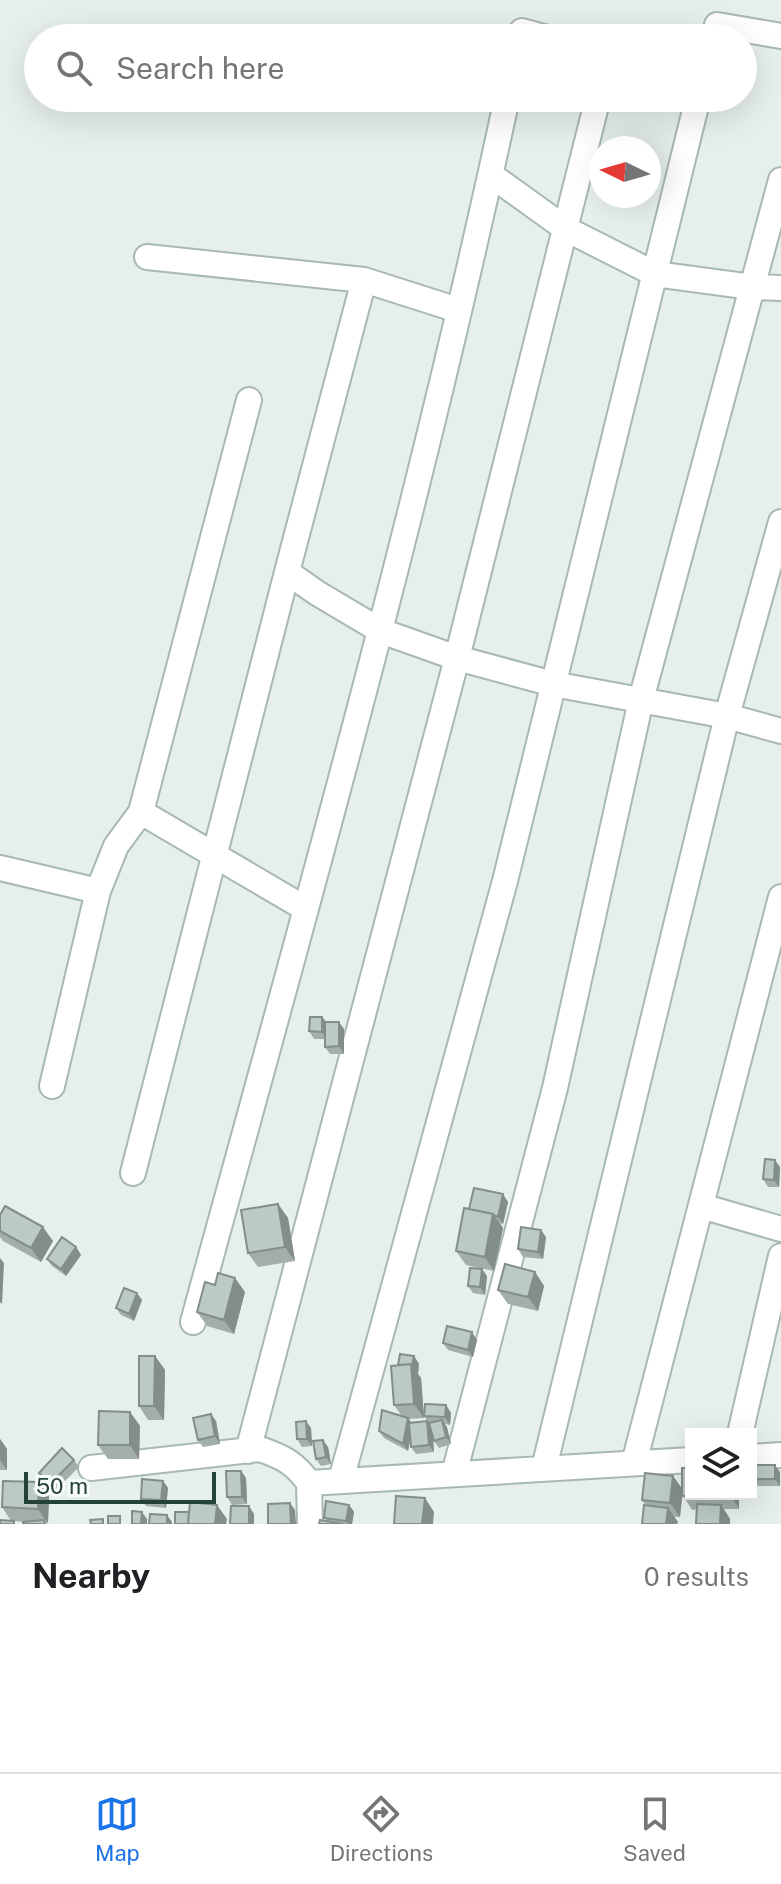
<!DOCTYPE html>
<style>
body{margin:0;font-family:"Public Sans",sans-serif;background:#f2f2f2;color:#202124}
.controls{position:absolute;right:24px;bottom:24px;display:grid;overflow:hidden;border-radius:0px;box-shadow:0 8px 32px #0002}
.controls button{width:72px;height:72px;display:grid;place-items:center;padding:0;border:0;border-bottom:2px solid #e0e0e0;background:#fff;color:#202124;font:40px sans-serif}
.compass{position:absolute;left:589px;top:136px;width:72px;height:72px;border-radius:50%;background:#fff;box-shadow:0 8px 32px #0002;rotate:275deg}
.scale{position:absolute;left:24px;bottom:20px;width:192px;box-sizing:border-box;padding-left:8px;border:4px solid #24423a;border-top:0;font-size:22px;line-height:28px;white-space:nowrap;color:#24423a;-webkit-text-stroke:6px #f7fbf9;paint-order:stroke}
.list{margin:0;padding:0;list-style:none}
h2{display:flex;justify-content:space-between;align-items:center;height:104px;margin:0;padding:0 32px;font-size:34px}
h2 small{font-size:26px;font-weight:400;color:#757577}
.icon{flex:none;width:44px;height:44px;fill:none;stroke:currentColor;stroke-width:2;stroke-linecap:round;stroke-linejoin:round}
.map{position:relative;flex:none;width:781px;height:1524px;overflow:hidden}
.search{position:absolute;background:#fff;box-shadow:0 8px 32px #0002;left:24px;right:24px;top:24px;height:88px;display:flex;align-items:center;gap:20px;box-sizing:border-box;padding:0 28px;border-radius:44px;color:#757577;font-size:30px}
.sheet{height:248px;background:#fff}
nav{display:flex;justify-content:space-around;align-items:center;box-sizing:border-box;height:112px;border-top:2px solid #e0e0e0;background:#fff;font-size:22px;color:#757577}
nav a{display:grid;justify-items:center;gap:4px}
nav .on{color:#1a73e8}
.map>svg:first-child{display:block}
</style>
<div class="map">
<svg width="781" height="1524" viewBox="0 0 781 1524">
<rect width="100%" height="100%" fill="#e6efeb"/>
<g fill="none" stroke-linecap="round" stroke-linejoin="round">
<g stroke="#a8b8b2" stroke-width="28">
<path id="minor" d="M520 38 522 31 548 38
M714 38 717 25 781 36
M491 175 566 229 655 274 752 287 781 288
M147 257 364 280 458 310
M287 572 317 593 381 631 457 658 553 684 727 716 781 731
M141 812 306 909
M0 868 98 891
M52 1086 98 891 116 846 141 812 249 400
M133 1173 287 572 364 280
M701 1206 781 1229
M193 1322C304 916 419 510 507 98
M740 1434 781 1256
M248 1451 457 658 598 98
M751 1457 781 1455
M634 1463 781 897
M91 1468 260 1449C283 1457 295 1463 309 1483
M544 1468 727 716 781 522
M454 1474 555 1088 641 700 781 180
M341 1480 505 881 698 98
M309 1483 691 1460
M309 1483 310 1524"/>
</g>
<use href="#minor" stroke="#fff" stroke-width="24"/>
</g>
<path fill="#a1aea9" d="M322 1017 326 1022 344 1029V1054H330L325 1047V1039H314L309 1031Z
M780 1167 779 1187H768L763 1179Z
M508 1202 503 1224 500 1223 503 1228 494 1271 466 1265 456 1251 469 1209Z
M278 1204 288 1218 295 1261 258 1267 248 1253Z
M0 1215 53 1241 41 1262 3 1241 0 1237Z
M546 1237 543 1259 523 1257 518 1249Z
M76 1247 81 1255 66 1276 52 1266 47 1259Z
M535 1272 544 1286 538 1311 508 1304 498 1290Z
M487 1276 485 1295 473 1293 468 1286Z
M215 1285 245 1292 234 1334 207 1326 197 1312Z
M142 1300 134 1321 121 1315 116 1308Z
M477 1340 473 1357 448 1350 443 1343Z
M155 1356 165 1370 164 1420H148L139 1406Z
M414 1356 419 1364 418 1374 421 1378 424 1418 409 1419 411 1422 430 1426 424 1416 446 1405 451 1413 450 1425 445 1424 451 1444 439 1448 434 1441 433 1436 434 1452 416 1454 411 1447 410 1437 408 1451 384 1438 379 1431 401 1415 394 1405Z
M130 1412 140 1426 139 1459H108L98 1445Z
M216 1421 220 1444 203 1447 198 1440Z
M311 1428 312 1446 302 1447 297 1439Z
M0 1439 7 1449V1470H0Z
M328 1447 331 1464 321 1466 316 1459Z
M74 1460 79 1467 55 1491 44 1480 39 1473Z
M241 1471 246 1478 247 1504 232 1505 227 1497Z
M780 1472V1486H758L753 1479Z
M673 1476 682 1489 691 1494H739V1509H724L730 1519V1524H696L697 1509 692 1510 682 1494 680 1517H674L678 1522 677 1524H642L645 1505 642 1500Z
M163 1481 168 1488 166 1508 146 1506 141 1499Z
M49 1496 48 1523 11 1521 2 1507Z
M349 1505 354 1512 352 1524H319L327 1521 324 1518Z"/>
<path fill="#838d89" d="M322 1017 328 1024 327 1039 322 1032Z
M339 1022 344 1029V1054L339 1046Z
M775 1160 780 1167 779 1187 774 1180Z
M503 1194 508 1202 503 1224 498 1217Z
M278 1204 288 1218 295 1261 285 1247Z
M493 1214 503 1228 494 1271 485 1257Z
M43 1227 53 1241 41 1262 31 1248Z
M541 1230 546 1237 543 1259 538 1252Z
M76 1247 81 1255 66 1276 61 1269Z
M0 1258 4 1263 2 1304 0 1302Z
M482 1269 487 1276 485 1295 480 1287Z
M535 1272 544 1286 538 1311 528 1297Z
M235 1278 245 1292 234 1334 224 1320Z
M137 1293 142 1300 134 1321 129 1314Z
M472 1332 477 1340 473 1357 468 1350Z
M155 1356 165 1370 164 1420 154 1406Z
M414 1356 419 1364 418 1374 421 1378 424 1418 414 1404 411 1364Z
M446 1405 451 1413 450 1425 445 1417Z
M130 1412 140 1426 139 1459 130 1445Z
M211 1414 216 1421 220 1444 215 1436Z
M408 1418 413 1425 408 1451 403 1444Z
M442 1420 447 1427 451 1444 446 1437Z
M306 1421 311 1428 312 1446 307 1439Z
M427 1421 432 1428 434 1452 429 1445Z
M0 1439 7 1449V1470L0 1460Z
M323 1440 328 1447 331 1464 326 1457Z
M775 1465 780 1472V1486L775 1479Z
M241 1471 246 1478 247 1504 242 1497Z
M673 1476 683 1490 680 1517 670 1503Z
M163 1481 168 1488 166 1508 161 1500Z
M39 1482 49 1496 48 1523 38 1509Z
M730 1494H739V1509Z
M425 1498 434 1512 433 1524H422Z
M290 1503 295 1510 296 1524H291Z
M217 1505 227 1519 226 1524H215Z
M349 1505 354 1512 352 1524H348L346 1521Z
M721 1505 730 1519V1524H720Z
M249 1506 254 1514V1524H249Z
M668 1508 678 1522 677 1524H666Z
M142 1512 147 1519V1524H141Z
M167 1515 172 1522V1524H167Z"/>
<path fill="#bbcac4" stroke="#838d89" stroke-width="2" d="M310 1017H322V1032L309 1031Z
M325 1022H339V1046L325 1047Z
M765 1159 775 1160 774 1180 763 1179Z
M474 1188 503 1194 498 1217 495 1216 493 1214 469 1209Z
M278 1204 285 1247 248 1253 241 1210Z
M5 1206 43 1227 31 1248 0 1231V1215Z
M464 1208 493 1214 485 1257 456 1251Z
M521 1227 541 1230 538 1252 518 1249Z
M62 1237 76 1247 61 1269 47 1259Z
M505 1264 535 1272 528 1297 498 1290Z
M470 1268 482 1269 480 1287 468 1286Z
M218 1273 235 1278 224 1320 197 1312 205 1282 215 1285Z
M124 1288 137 1293 129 1314 116 1308Z
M447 1326 472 1332 468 1350 443 1343Z
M400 1354 414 1356 412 1366 411 1364 398 1365Z
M139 1356H155L154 1406H139Z
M411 1364 414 1404 394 1405 391 1366Z
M425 1404 446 1405 445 1417 424 1416Z
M382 1410 408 1418 403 1444 379 1431Z
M99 1411 130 1412V1445H98Z
M211 1414 215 1436 198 1440 193 1418Z
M442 1420 446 1437 434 1441 429 1423Z
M306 1421 307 1439H297L296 1422Z
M427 1421 429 1445 411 1447 409 1423Z
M323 1440 326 1457 316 1459 313 1441Z
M62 1448 74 1460 50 1484 39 1473Z
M752 1465H775V1479H753Z
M682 1468H691V1494L730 1495 682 1496Z
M226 1471H241L242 1497H227Z
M645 1473 673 1476 670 1503 642 1500Z
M142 1479 163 1481 161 1500 141 1499Z
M3 1481 39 1482 38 1509 2 1507Z
M396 1496 425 1498 422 1524H394Z
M326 1501 349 1505 346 1521 324 1518Z
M190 1502 217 1505 215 1524H188Z
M290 1503 291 1524H268V1504Z
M697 1504 721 1505 720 1524H696Z
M644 1505 668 1508 666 1524H642Z
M231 1506H249V1524H230Z
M132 1511 142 1512 141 1524H132Z
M175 1512H189L188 1524H175Z
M150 1514 167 1515V1524H149Z
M108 1516H120V1524H108Z
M103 1519V1524H91L90 1520Z
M0 1520 14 1521V1524H0Z
M44 1520 45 1524H23V1522Z
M320 1520 343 1524H319Z"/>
</svg>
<div class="controls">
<button><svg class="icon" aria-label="layers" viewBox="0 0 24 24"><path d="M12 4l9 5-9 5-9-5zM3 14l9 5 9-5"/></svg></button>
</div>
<svg class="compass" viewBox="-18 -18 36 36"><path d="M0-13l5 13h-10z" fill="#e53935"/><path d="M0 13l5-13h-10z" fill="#757577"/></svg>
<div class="scale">50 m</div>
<div class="search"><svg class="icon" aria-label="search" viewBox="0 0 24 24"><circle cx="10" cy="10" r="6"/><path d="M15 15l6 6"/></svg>Search here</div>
</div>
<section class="sheet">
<h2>Nearby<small>0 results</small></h2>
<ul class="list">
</ul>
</section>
<nav>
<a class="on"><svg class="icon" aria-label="map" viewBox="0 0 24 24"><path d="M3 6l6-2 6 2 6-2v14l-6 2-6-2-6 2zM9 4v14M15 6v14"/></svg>Map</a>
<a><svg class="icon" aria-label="directions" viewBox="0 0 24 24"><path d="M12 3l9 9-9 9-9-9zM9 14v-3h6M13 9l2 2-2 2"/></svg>Directions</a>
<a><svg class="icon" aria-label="saved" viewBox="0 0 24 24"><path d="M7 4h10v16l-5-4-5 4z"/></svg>Saved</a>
</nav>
